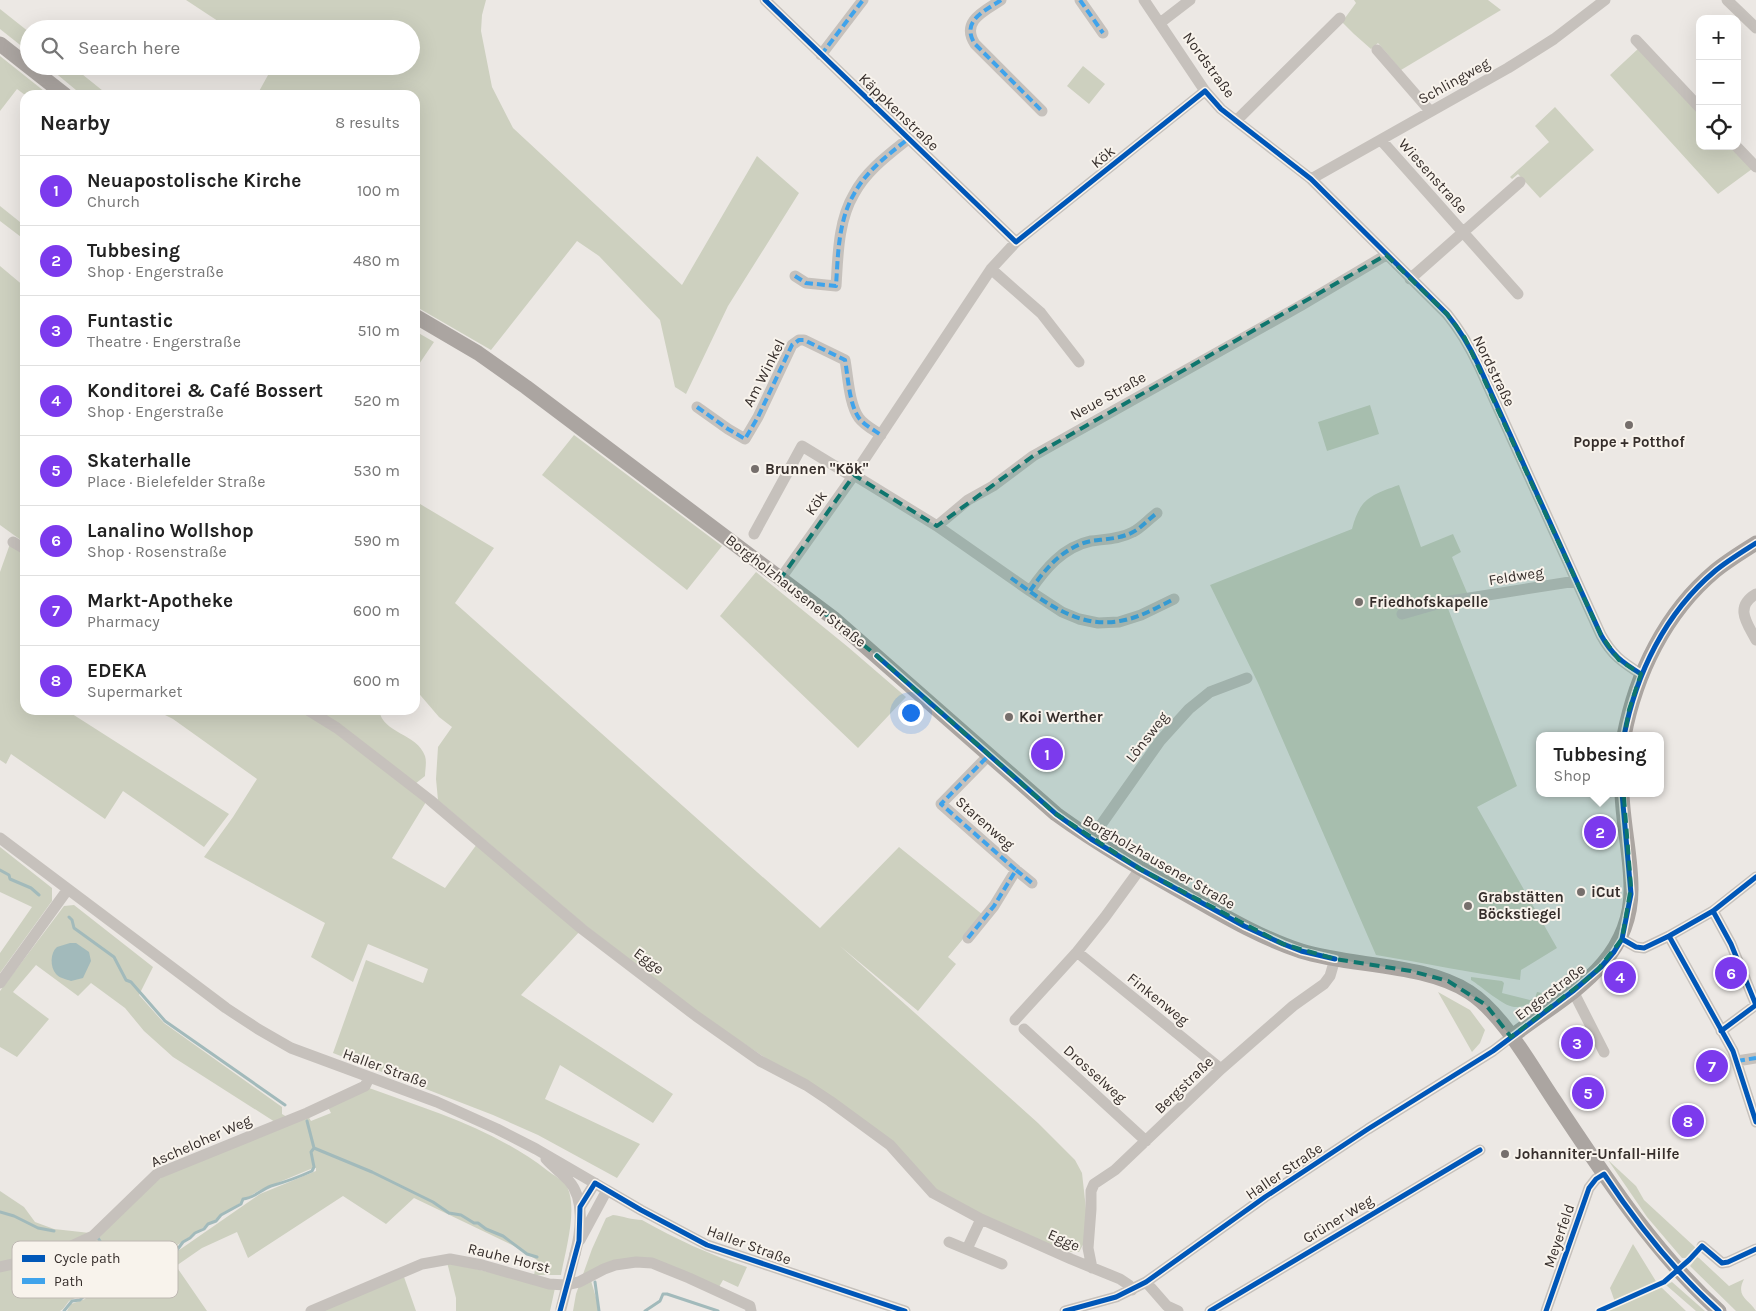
<!DOCTYPE html>
<meta charset="utf-8">
<style>
body{margin:0;font-family:Karla,sans-serif;background:#f6f6f6;color:#222}
.controls{position:absolute;right:15px;top:15px;display:grid;overflow:hidden;border-radius:10px;box-shadow:0 5px 20px #0002}
.controls button{width:45px;height:45px;display:grid;place-items:center;padding:0;border:0;border-bottom:1px solid #e0e0e0;background:#fff;color:#222;font:25px sans-serif}
.you{position:absolute;left:910px;top:712px;width:18px;height:18px;margin:-12px;border:4px solid #fff;border-radius:50%;background:#1a73e8;box-shadow:0 0 0 8px #1a73e833}
.badge{display:grid;place-items:center;width:32px;height:32px;border-radius:50%;background:#7c3aed;color:#fff;font-size:16px;font-weight:700}
.pin{position:absolute;translate:-50% -50%;border:2px solid #fff;box-shadow:0 1px 5px #0006}
.popup{position:absolute;left:1536px;top:732px;width:128px;height:65px;box-sizing:border-box;display:grid;place-content:center;border-radius:10px;background:#fff;filter:drop-shadow(0 1px 4px #0005);font-size:16px;white-space:nowrap;color:#767676}
.popup b{font-size:19px;color:#222}
.popup::after{content:'';position:absolute;left:50%;top:100%;margin-left:-10px;border:10px solid transparent;border-top-color:#fff}
.list{margin:0;padding:0;list-style:none}
h2{display:flex;justify-content:space-between;align-items:center;height:65px;margin:0;padding:0 20px;font-size:21px}
h2 small{font-size:16px;font-weight:400;color:#767676}
.list li{display:grid;grid-template-columns:32px 1fr auto;gap:15px;align-items:center;box-sizing:border-box;height:70px;padding:0 20px;border-top:1px solid #e0e0e0}
.list b{display:block;font-size:19px;white-space:nowrap}
.list p{margin:0;font-size:16px;white-space:nowrap;color:#767676}
.list em{font-size:16px;font-style:normal;color:#767676}
.icon{flex:none;width:28px;height:28px;fill:none;stroke:currentColor;stroke-width:2;stroke-linecap:round;stroke-linejoin:round}
.map{position:relative;flex:none;width:1756px;height:1311px;overflow:hidden}
.search{position:absolute;background:#fff;box-shadow:0 5px 20px #0002;left:20px;top:20px;width:400px;height:55px;display:flex;align-items:center;gap:12px;box-sizing:border-box;padding:0 18px;border-radius:28px;color:#767676;font-size:19px}
.panel{position:absolute;background:#fff;box-shadow:0 5px 20px #0002;left:20px;top:90px;width:400px;height:625px;border-radius:15px}
.map>svg:first-child{display:block}
</style>
<div class="map">
<svg width="1756" height="1311" viewBox="0 0 1756 1311">
<rect width="100%" height="100%" fill="#ece8e4"/>
<path fill="#cdd0bf" d="M186 0H486L482 15 481 31 492 87 513 128 682 285 757 156 799 193 728 306 686 394 675 387 660 320 599 256 577 241 491 350 415 306V95H257L273 66H411V29H230Z
M1354 0H1488L1501 10 1401 70 1378 43 1371 49 1354 34 1342 22 1356 3Z
M0 9 29 32V52L0 29Z
M1639 48 1700 113V146H1731L1752 169 1718 194 1610 75Z
M0 56 49 95H25L17 89 0 111Z
M47 66H72L108 95H82Z
M1083 66 1105 84 1089 104 1067 86Z
M1555 107 1594 150 1540 198 1518 174 1512 179 1510 177 1549 142 1535 126Z
M0 206 25 226V240L0 221Z
M0 266 25 287V543L0 525Z
M415 331 434 342 415 370Z
M1370 405 1379 434 1327 451 1318 422Z
M574 435 722 546 687 590 542 475Z
M1399 485 1421 547 1453 534 1461 552 1452 557 1468 595 1447 606 1517 786 1477 807 1557 948 1521 970 1520 980C1472 973 1424 963 1376 955L1258 683 1210 585 1352 529C1360 498 1371 495 1399 485Z
M415 501 494 548 455 603 820 928 899 847 983 915 948 957 956 964 918 1011 840 946 1038 1123 1075 1160 1082 1173 1087 1218 1084 1243 1079 1252H1064L983 1215 936 1190 893 1143 698 1013 585 925 438 800 436 779 438 747 452 727 439 717 415 689Z
M10 544 25 553V710H66L229 814 204 847 123 791 105 819 11 754 6 764 0 760V572Z
M756 572 848 647 906 697 858 748 720 616Z
M155 710H300L334 731 426 802 392 858 445 888 477 844 580 931 521 995 673 1094 653 1123 560 1065 545 1099 640 1144 617 1178 538 1135 493 1115 333 1053 366 960 423 983 428 969 368 944 353 982 311 957 325 923 204 857 233 817 257 779 173 719Z
M315 710H379C383 734 417 733 425 756 427 762 425 770 425 776L415 784Z
M0 847 52 888V901L0 973V953L32 907 0 892Z
M74 905 153 967 139 995 164 1023 282 1107V1114L287 1117 275 1122 173 1057 144 1031 125 1008 91 983 78 996 36 965 13 992 49 1019 17 1057 0 1047V991L64 906Z
M1471 977 1502 981 1504 983 1502 993 1530 1000 1535 998 1537 992 1547 994C1537 999 1525 1008 1514 1007 1503 1006 1481 986 1471 980Z
M1438 992 1470 1010 1485 1030 1480 1043 1472 1052Z
M369 1088C432 1111 494 1129 548 1171 553 1175 563 1180 566 1185 579 1206 565 1252 561 1275H534L537 1260 514 1246 414 1198 386 1224 343 1196 248 1258 237 1232 202 1248 176 1266 207 1311H67L71 1304 85 1299 114 1266 121 1261 172 1255 260 1194 316 1171V1168H313L258 1191 170 1250 120 1258 113 1263 81 1295 69 1301 63 1309 60 1311H0V1270L94 1240 152 1184 171 1171 308 1116 311 1121 331 1113 328 1107Z
M1608 1160 1636 1186 1644 1200 1696 1248 1686 1258H1682L1647 1217Z
M0 1191 24 1207 35 1222 54 1229 90 1233 51 1251 0 1263Z
M613 1215C623 1216 632 1220 642 1220 676 1239 710 1255 747 1267L738 1287 723 1280 719 1287 690 1274 640 1257 611 1261 589 1274 600 1311H573L576 1294 592 1249 606 1218Z
M1633 1244 1657 1283 1615 1302 1610 1288Z
M1697 1257 1699 1258 1729 1286 1744 1279C1735 1297 1749 1299 1756 1311H1736L1690 1266Z
M447 1262 555 1288 550 1311H456V1298Z
M404 1277 416 1311H319Z
M1672 1282 1705 1311H1696L1666 1285Z
M1661 1287 1686 1311H1607Z"/>
<path fill="#a2babb" d="M70 943H76L89 952 91 961 83 978 71 981C66 979 59 978 56 974 50 967 50 953 57 947Z"/>
<g fill="none" stroke-linecap="round" stroke-linejoin="round">
<path stroke="#a2babb" stroke-width="3" d="M0 870 9 875 10 879 31 888 39 895
M69 917 72 920 74 928 114 957 126 980 131 982 165 1021 285 1105
M307 1121 314 1148
M0 1212 14 1216 38 1228 54 1231
M98 1238 115 1264
M595 1282 599 1311
M64 1311 72 1301 80 1300 84 1296 113 1265 130 1257 156 1256 177 1250 183 1242 190 1238 195 1233 204 1229 208 1224 216 1221 221 1215 241 1204 243 1199C255 1198 260 1190 271 1186 285 1182 299 1177 312 1171L314 1167 311 1152 314 1148 372 1172 433 1202 449 1213 461 1215 474 1223H478L486 1229 503 1236 527 1254 537 1257
M645 1311 660 1301 663 1294H667L718 1311"/>
<path stroke="#c6c1bc" stroke-width="11" d="M765 0 1016 242
M1001 0C985 11 960 21 975 44L1042 111
M1080 0 1103 33
M1144 0 1205 91 1221 109 1311 179 1447 314C1460 330 1470 347 1479 366L1601 635C1612 655 1622 662 1641 674
M1727 0 1756 28
M1160 23 1190 0
M1636 40 1700 108
M1377 50 1430 111
M821 55 863 0
M1236 121 1340 18
M1381 140 1518 294
M1736 146 1756 167
M1311 179 1508 68 1554 39 1605 0
M991 269 1041 313 1079 362
M795 276 806 283 836 286C838 256 838 221 854 194 866 171 888 155 908 139
M1410 279 1520 182
M697 407 728 429 745 439 758 417 792 345 799 340H804L845 360C848 376 849 404 859 418 864 425 874 430 881 435
M854 475 937 526 968 500 993 486 1033 456 1300 306 1386 255
M937 526 1030 591 1062 612 1079 619 1098 623 1119 622 1141 615 1174 599
M754 534 802 446 853 477
M13 542 25 549
M781 578 854 475 991 269 1016 242 1205 91
M1030 591C1045 569 1063 547 1091 541 1105 539 1120 539 1133 532 1141 528 1149 519 1157 513
M1756 594C1734 607 1747 623 1756 640
M1402 614 1444 602 1576 581
M308 710 337 728 430 800 582 929 696 1016 760 1061 806 1085 830 1101 890 1145 933 1193 981 1219 1071 1259 1120 1279 1129 1285 1132 1290
M0 838 226 1008 258 1029 291 1048 437 1102 497 1129 536 1149 641 1210 707 1245 905 1311
M1091 839 1160 741 1189 709 1210 692 1247 678
M1016 870 1032 883
M1713 911 1731 944 1756 1005
M1669 936 1733 1051 1756 1122
M968 938 994 906 1016 870 941 804 989 755
M1622 939 1636 947 1644 948 1669 936 1713 911 1756 877
M1077 952 1221 1069
M0 983 68 889
M1573 991 1604 1052
M1015 1020 1077 952 1105 917 1140 869
M1024 1029 1146 1141
M1721 1031 1756 1005
M1737 1061 1756 1058
M546 1159C553 1167 562 1173 569 1181 585 1199 581 1232 575 1254
M580 1207 595 1183
M580 1240 607 1190
M949 1242 1002 1264
M1702 1246 1722 1263 1728 1262 1756 1249
M967 1249 981 1219
M0 1267 52 1255 93 1236 157 1174 307 1113 365 1086 369 1078
M1092 1268 1088 1248 1091 1209V1191L1094 1184 1115 1170 1221 1069 1293 1006 1324 984 1330 976 1335 959
M1146 1282 1167 1306 1178 1311
M311 1311 422 1264 450 1259 482 1265 549 1284 565 1285 579 1282 604 1269 615 1265 636 1262 652 1263 689 1278 750 1306 751 1311
M1065 1311 1116 1297 1146 1282 1265 1197 1368 1129 1493 1051 1511 1037
M1210 1311 1480 1150
M1546 1311 1589 1188 1596 1179 1604 1174"/>
<path stroke="#aba5a1" stroke-width="15" d="M0 44 65 95
M415 316 478 353 526 387 833 618 1056 814C1100 846 1148 873 1196 900 1229 919 1264 939 1301 951 1352 967 1424 963 1469 992 1503 1014 1531 1066 1554 1100 1604 1175 1652 1250 1719 1311
M1624 736C1636 674 1665 613 1715 571 1727 561 1742 552 1756 543
M1511 1037C1564 996 1632 965 1631 888 1631 856 1623 825 1622 793"/>
<path stroke="#c6c1bc" stroke-width="11" d="M561 1309 575 1254"/>
<path stroke="#3fa3eb" stroke-width="4" stroke-dasharray="8 4" stroke-linecap="butt" d="M1001 0C985 11 960 21 975 44L1042 111
M1080 0 1103 33
M821 55 863 0
M795 276 806 283 836 286C838 256 838 221 854 194 866 171 888 155 908 139
M697 407 728 429 745 439 758 417 792 345 799 340H804L845 360C848 376 849 404 859 418 864 425 874 430 881 435
M1011 578C1043 601 1078 629 1120 621 1139 618 1156 608 1174 599
M1030 591C1045 569 1063 547 1091 541 1105 539 1120 539 1133 532 1141 528 1149 519 1157 513
M1016 870 1032 883
M968 938 994 906 1016 870 941 804 989 755
M1737 1061 1756 1058"/>
<g stroke="#f8f3ec" stroke-width="8">
<path id="cycleway" d="M765 0 1016 242 1205 91 1221 109 1311 179 1447 314C1460 330 1470 347 1479 366L1601 635C1612 655 1622 662 1641 674
M877 656 1056 814 1091 839 1140 869 1244 926 1283 944 1301 951 1335 959
M1624 736C1636 674 1665 613 1715 571 1727 561 1742 552 1756 543
M1713 911 1731 944 1756 1005 1721 1031
M1669 936 1733 1051 1756 1122
M1622 939 1636 947 1644 948 1669 936 1713 911 1756 877
M560 1311 579 1241 580 1207 595 1183 641 1210 707 1245 905 1311
M1065 1311 1116 1297 1146 1282 1265 1197 1368 1129 1493 1051 1573 991 1601 967 1614 952 1622 939 1631 894 1622 793
M1210 1311 1480 1150
M1546 1311 1589 1188 1596 1179 1604 1174C1637 1224 1674 1271 1719 1311
M1599 1311 1664 1282 1689 1260 1702 1246 1722 1263 1728 1262 1756 1249"/>
</g>
<use href="#cycleway" stroke="#0057b8" stroke-width="5"/>
</g>
<path fill="#0f766e" fill-opacity="0.2" stroke="#0f766e" stroke-width="4" stroke-dasharray="10 6" stroke-linejoin="round" d="M1386 255 1447 314 1465 338 1601 635 1619 660 1641 674 1629 710 1621 758 1631 887 1622 939 1595 973 1511 1037 1486 1005 1448 981 1411 971 1335 959 1283 944 1140 869 1056 814 877 656 781 578 854 475 937 526 1033 456Z"/>
<g fill="#766f6c" stroke="#f8f3ec" stroke-width="2">
<circle cx="1629" cy="425" r="5"/>
<circle cx="755" cy="469" r="5"/>
<circle cx="1359" cy="602" r="5"/>
<circle cx="1009" cy="717" r="5"/>
<circle cx="1581" cy="892" r="5"/>
<circle cx="1468" cy="906" r="5"/>
<circle cx="1505" cy="1154" r="5"/>
</g>
<g text-anchor="middle" dominant-baseline="central" stroke-width="4" stroke-linejoin="round" paint-order="stroke">
<g font-size="15" fill="#362e2b" stroke="#f8f3ec">
<text transform="translate(1209 65) rotate(54)">Nordstraße</text>
<text transform="translate(1454 81) rotate(-29)">Schlingweg</text>
<text transform="translate(899 112) rotate(44)">Käppkenstraße</text>
<text transform="translate(1103 157) rotate(-39)">Kök</text>
<text transform="translate(1433 176) rotate(48)">Wiesenstraße</text>
<text transform="translate(1494 371) rotate(64)">Nordstraße</text>
<text transform="translate(764 373) rotate(-63)">Am Winkel</text>
<text transform="translate(1108 396) rotate(-29)">Neue Straße</text>
<text transform="translate(816 503) rotate(-55)">Kök</text>
<text transform="translate(1516 576) rotate(-9)">Feldweg</text>
<text transform="translate(796 591) rotate(38)">Borgholzhausener Straße</text>
<text transform="translate(1147 737) rotate(-52)">Lönsweg</text>
<text transform="translate(985 823) rotate(41)">Starenweg</text>
<text transform="translate(1159 862) rotate(30)">Borgholzhausener Straße</text>
<text transform="translate(649 961) rotate(37)">Egge</text>
<text transform="translate(1550 992) rotate(-37)">Engerstraße</text>
<text transform="translate(1158 999) rotate(39)">Finkenweg</text>
<text transform="translate(385 1068) rotate(20)">Haller Straße</text>
<text transform="translate(1095 1074) rotate(42)">Drosselweg</text>
<text transform="translate(1184 1085) rotate(-44)">Bergstraße</text>
<text transform="translate(201 1141) rotate(-24)">Ascheloher Weg</text>
<text transform="translate(1284 1171) rotate(-34)">Haller Straße</text>
<text transform="translate(1338 1219) rotate(-31)">Grüner Weg</text>
<text transform="translate(1559 1236) rotate(-71)">Meyerfeld</text>
<text transform="translate(1064 1240) rotate(24)">Egge</text>
<text transform="translate(749 1245) rotate(20)">Haller Straße</text>
<text transform="translate(509 1258) rotate(14)">Rauhe Horst</text>
</g>
<g font-size="15" font-weight="bold" fill="#362e2b" stroke="#f8f3ec" text-anchor="start">
<text x="1629" y="442" text-anchor="middle">Poppe + Potthof</text>
<text x="765" y="469">Brunnen "Kök"</text>
<text x="1369" y="602">Friedhofskapelle</text>
<text x="1019" y="717">Koi Werther</text>
<text x="1591" y="892">iCut</text>
<text x="1478" y="897">Grabstätten<tspan x="1478" dy="17">Böckstiegel</tspan></text>
<text x="1515" y="1154">Johanniter-Unfall-Hilfe</text>
</g>
</g>
<rect x="12" y="1241" width="166" height="57" rx="8" fill="#f8f3ec" stroke="#beb8b2" stroke-width="1"/>
<rect x="22" y="1255" width="23" height="7" fill="#0057b8"/>
<rect x="22" y="1278" width="23" height="6" fill="#3fa3eb"/>
<g font-size="14" fill="#362e2b">
<text x="54" y="1263">Cycle path</text>
<text x="54" y="1286">Path</text>
</g>
</svg>
<div class="controls">
<button>+</button>
<button>−</button>
<button><svg class="icon" aria-label="locate" viewBox="0 0 24 24"><circle cx="12" cy="12" r="6"/><path d="M12 2v4M12 18v4M2 12h4M18 12h4"/></svg></button>
</div>
<div class="you"></div>
<div class="pin badge" style="left:1047px;top:754px">1</div>
<div class="pin badge" style="left:1600px;top:832px">2</div>
<div class="popup"><b>Tubbesing</b>Shop</div>
<div class="pin badge" style="left:1577px;top:1043px">3</div>
<div class="pin badge" style="left:1620px;top:977px">4</div>
<div class="pin badge" style="left:1588px;top:1093px">5</div>
<div class="pin badge" style="left:1731px;top:973px">6</div>
<div class="pin badge" style="left:1712px;top:1066px">7</div>
<div class="pin badge" style="left:1688px;top:1121px">8</div>
<div class="search"><svg class="icon" aria-label="search" viewBox="0 0 24 24"><circle cx="10" cy="10" r="6"/><path d="M15 15l6 6"/></svg>Search here</div>
<section class="panel">
<h2>Nearby<small>8 results</small></h2>
<ul class="list">
<li><span class="badge">1</span><div><b>Neuapostolische Kirche</b><p>Church</p></div><em>100 m</em></li>
<li><span class="badge">2</span><div><b>Tubbesing</b><p>Shop · Engerstraße</p></div><em>480 m</em></li>
<li><span class="badge">3</span><div><b>Funtastic</b><p>Theatre · Engerstraße</p></div><em>510 m</em></li>
<li><span class="badge">4</span><div><b>Konditorei &amp; Café Bossert</b><p>Shop · Engerstraße</p></div><em>520 m</em></li>
<li><span class="badge">5</span><div><b>Skaterhalle</b><p>Place · Bielefelder Straße</p></div><em>530 m</em></li>
<li><span class="badge">6</span><div><b>Lanalino Wollshop</b><p>Shop · Rosenstraße</p></div><em>590 m</em></li>
<li><span class="badge">7</span><div><b>Markt-Apotheke</b><p>Pharmacy</p></div><em>600 m</em></li>
<li><span class="badge">8</span><div><b>EDEKA</b><p>Supermarket</p></div><em>600 m</em></li>
</ul>
</section>
</div>
